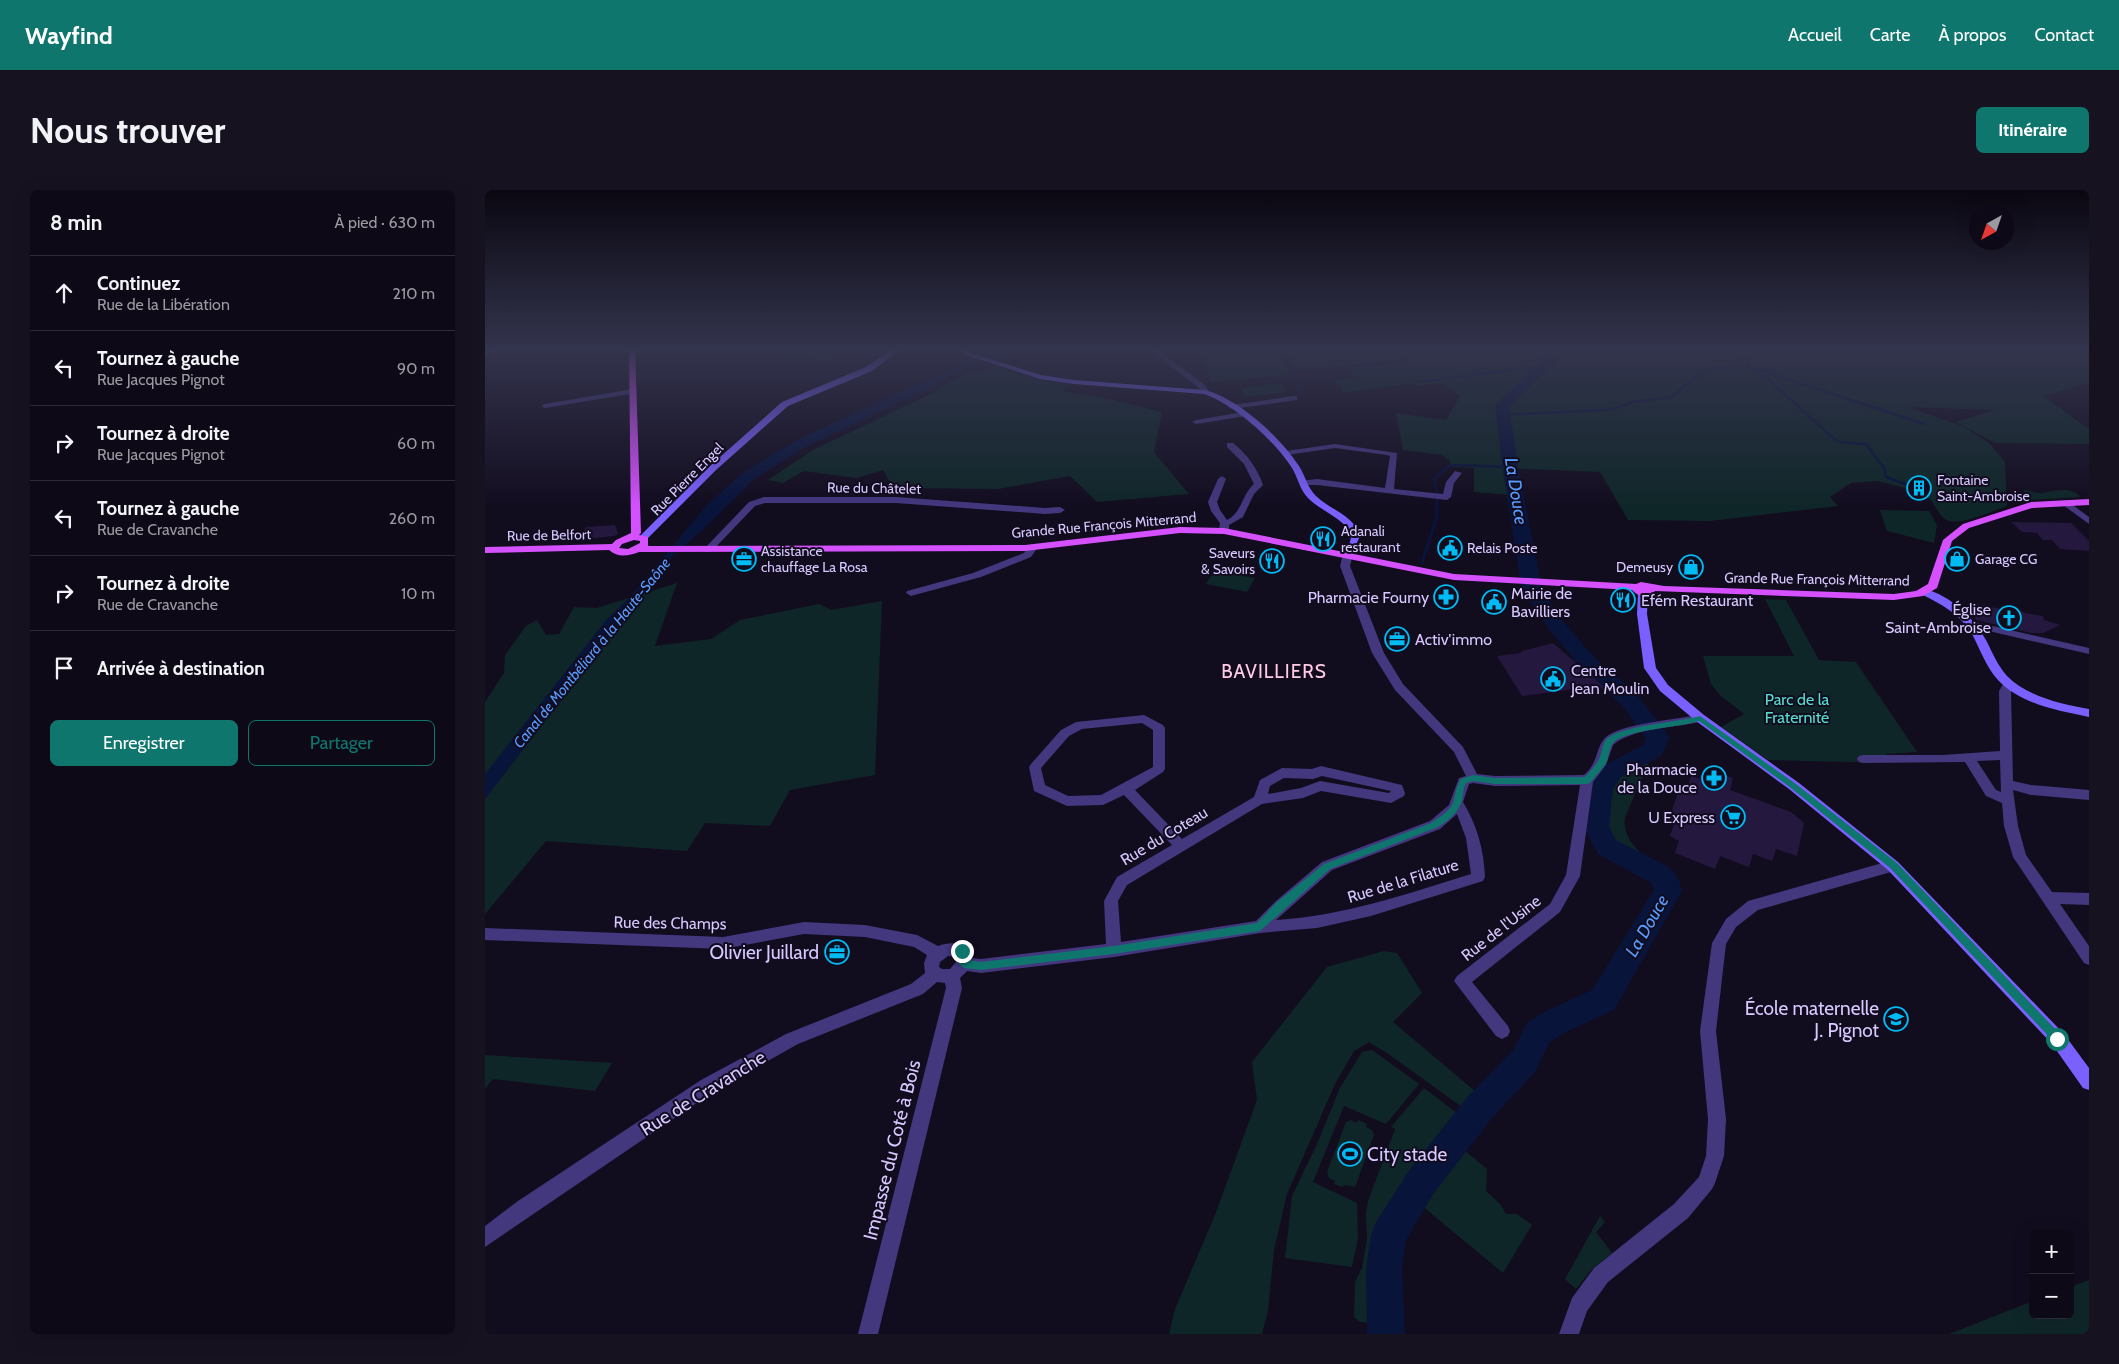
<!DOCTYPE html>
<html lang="fr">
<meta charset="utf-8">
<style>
body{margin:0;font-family:Cabin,sans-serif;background:#171220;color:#f1f3f6}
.controls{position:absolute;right:15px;bottom:15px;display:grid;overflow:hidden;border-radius:8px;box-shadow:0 5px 20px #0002}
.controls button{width:45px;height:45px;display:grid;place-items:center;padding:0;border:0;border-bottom:1px solid #2e2a36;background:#0e0917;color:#f1f3f6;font:25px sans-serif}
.compass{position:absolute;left:1484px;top:15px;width:45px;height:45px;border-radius:50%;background:#0e0917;box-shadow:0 5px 20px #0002;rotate:220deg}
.stop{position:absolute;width:15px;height:15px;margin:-11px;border:4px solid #0f766e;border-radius:50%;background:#fff}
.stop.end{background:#0f766e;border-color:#fff;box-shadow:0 1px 5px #0008}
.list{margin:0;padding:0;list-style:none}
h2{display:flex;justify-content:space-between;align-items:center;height:65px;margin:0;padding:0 20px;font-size:21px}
h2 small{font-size:16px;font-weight:400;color:#9b9aa1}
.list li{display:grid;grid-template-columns:32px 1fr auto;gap:15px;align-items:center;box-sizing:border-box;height:75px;padding:0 20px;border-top:1px solid #2e2a36}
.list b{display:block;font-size:19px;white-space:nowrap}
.list p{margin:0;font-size:16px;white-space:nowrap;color:#9b9aa1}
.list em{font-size:16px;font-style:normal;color:#9b9aa1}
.actions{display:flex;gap:10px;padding:15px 20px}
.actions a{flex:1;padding:11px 0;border:1px solid #0f766e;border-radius:8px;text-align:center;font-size:18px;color:#0f766e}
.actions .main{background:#0f766e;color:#fff}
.icon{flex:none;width:28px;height:28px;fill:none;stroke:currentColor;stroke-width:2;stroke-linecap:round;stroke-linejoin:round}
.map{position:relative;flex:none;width:1604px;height:1144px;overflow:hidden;border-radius:8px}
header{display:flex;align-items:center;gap:30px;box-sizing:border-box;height:70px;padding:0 25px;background:#0f766e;color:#fff}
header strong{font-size:24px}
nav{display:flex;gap:28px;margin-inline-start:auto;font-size:18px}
.intro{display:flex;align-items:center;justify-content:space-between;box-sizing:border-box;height:120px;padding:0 30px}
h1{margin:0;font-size:35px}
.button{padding:12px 22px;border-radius:8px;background:#0f766e;color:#fff;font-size:18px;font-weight:700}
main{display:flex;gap:30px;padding:0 30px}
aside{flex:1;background:#0e0917;border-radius:8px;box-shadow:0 5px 20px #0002}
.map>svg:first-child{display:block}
</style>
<header>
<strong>Wayfind</strong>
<nav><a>Accueil</a><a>Carte</a><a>À propos</a><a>Contact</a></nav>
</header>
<div class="intro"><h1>Nous trouver</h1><a class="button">Itinéraire</a></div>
<main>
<aside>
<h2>8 min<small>À pied · 630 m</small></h2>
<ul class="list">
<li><svg class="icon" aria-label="ahead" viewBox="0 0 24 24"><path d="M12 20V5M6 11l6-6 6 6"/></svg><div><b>Continuez</b><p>Rue de la Libération</p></div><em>210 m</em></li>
<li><svg class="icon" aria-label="left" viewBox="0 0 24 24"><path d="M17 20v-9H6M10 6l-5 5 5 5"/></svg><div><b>Tournez à gauche</b><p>Rue Jacques Pignot</p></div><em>90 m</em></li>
<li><svg class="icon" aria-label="right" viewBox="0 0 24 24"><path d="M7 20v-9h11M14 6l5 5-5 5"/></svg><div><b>Tournez à droite</b><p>Rue Jacques Pignot</p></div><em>60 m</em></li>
<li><svg class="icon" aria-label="left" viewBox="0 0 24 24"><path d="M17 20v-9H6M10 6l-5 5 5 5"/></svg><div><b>Tournez à gauche</b><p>Rue de Cravanche</p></div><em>260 m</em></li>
<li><svg class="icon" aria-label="right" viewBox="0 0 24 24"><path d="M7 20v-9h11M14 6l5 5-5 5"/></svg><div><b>Tournez à droite</b><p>Rue de Cravanche</p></div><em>10 m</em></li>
<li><svg class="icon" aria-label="arrive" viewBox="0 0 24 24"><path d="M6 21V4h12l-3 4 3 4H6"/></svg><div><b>Arrivée à destination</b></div></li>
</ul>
<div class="actions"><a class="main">Enregistrer</a><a>Partager</a></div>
</aside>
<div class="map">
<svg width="1604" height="1144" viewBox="0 0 1604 1144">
<rect width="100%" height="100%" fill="#120c1f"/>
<path fill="#0f2628" d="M256 157H363L345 172Z
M715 157H790L804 185 726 192Z
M799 157H1604V193L1558 206 1604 239V254L1510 253 1471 232 1509 220 1423 217 1479 237 1504 253 1520 272 1522 316C1509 320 1474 337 1462 330 1454 326 1450 315 1445 309L1435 307 1424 299 1393 291 1366 293 1345 307 1353 316 1225 331 1143 330 1115 282 1020 278 1026 305 989 302V278L965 277V271L957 265 918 260 911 223 961 230 975 206 956 193 931 196 928 193 856 203V197L849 190 869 188 863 175 821 181 809 177Z
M509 177 563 192 585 194 577 201 624 209 677 222 669 262 704 304 612 312 585 286 513 299 408 298 398 280 371 288 319 281 298 293 283 290 328 260 441 206 484 182 490 184Z
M796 193 802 202 760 207 755 198Z
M1539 300C1545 300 1553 304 1558 303 1570 301 1586 296 1595 307L1543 310 1538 308Z
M1395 320 1444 321 1452 335 1449 353 1402 341Z
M729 381 770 388 762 402 721 394Z
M192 393 170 456 226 449 255 430 334 414 346 420 397 411 390 585 305 600 285 636 220 633 202 661 61 651 0 724V512L19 483 20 465 41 436 52 430 61 445 74 444 89 417 112 418Z
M1280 409 1301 410 1334 470 1371 472 1432 562 1401 564 1404 571 1364 572 1283 570 1236 537 1259 524 1236 506 1226 494 1218 466H1309Z
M1158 571 1164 572 1140 627C1136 649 1158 666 1173 678L1132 659 1118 640C1120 600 1117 589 1158 571Z
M899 761 912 763 937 803 908 832 997 907 984 922 902 863 884 852 869 861 850 894 802 1004 789 1060 783 1121 777 1144H684L690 1119 730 1025 772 910 767 872 842 777Z
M887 860 934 894 901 934 859 916 828 992 872 1013 873 1048 867 1077 800 1068 807 1006 832 954 855 898 877 862Z
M0 865 127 873 110 901 8 889 0 899Z
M939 898 980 929 934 989 902 1044 897 1077 898 1134 875 1132 869 1127 870 1092 877 1078 882 1050 881 1023 883 1011 910 939 906 937Z
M866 930 872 933 873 930 882 934 881 937 887 940 889 945 870 997 859 995 858 997 849 994 850 991 844 988 842 982 861 932Z
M979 960 1002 979 1001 1001 1015 1014 1021 1024H1032L1047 1035 1018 1083 936 1015Z
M1115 1026 1120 1032 1111 1042 1127 1063 1106 1080 1091 1099 1080 1089Z
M1604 1090V1144H1464L1548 1111V1125H1585V1097Z"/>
<path fill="#09143b" d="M515 157H537C505 171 471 178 443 199L319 258 270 288 223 335 188 366 0 609V584L122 429 144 408 221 316 256 284 312 250 432 194C461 185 487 170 515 157Z"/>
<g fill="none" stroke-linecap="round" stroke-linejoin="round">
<path stroke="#09143b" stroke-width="2.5" d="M797 157 818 205
M867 176 922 171 912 157
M1261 176 1284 190 1349 249 1355 252 1381 254 1399 278 1401 287 1431 298
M1272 179 1439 234
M934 192 1059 176
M1018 225 1117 220 1132 218 1147 212 1187 207 1206 190 1228 178 1264 175 1263 171 1233 157
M952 304 949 289 965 275 1025 277
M952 309V315"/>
<path stroke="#09143b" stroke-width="3" d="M937 373 952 326V313"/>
<path fill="#09143b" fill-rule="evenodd" d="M1057 157H1069L1071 171 1024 217 1034 282 1057 400 1078 431 1109 467 1153 506 1185 547 1176 566 1136 587 1128 599 1124 636 1131 650 1184 677C1192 685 1195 690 1197 701L1129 820 1081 842 1064 853 1050 882 1008 927 949 1003 921 1050 917 1079 920 1144H882L881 1079 886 1045 891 1032 925 979 984 905 1028 860 1042 833 1059 822 1107 800 1169 700 1166 693 1113 664 1098 636 1104 598 1120 575 1158 555 1161 548 1137 516 1095 477 1064 439 1037 400 1018 282 1010 216 1057 170Z"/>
</g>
<path fill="#25183f" d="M1526 332 1586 333 1604 351V361L1575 359 1567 350H1558L1552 343 1537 342Z
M130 335 133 344 129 346 91 350 101 337Z
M1485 413 1521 420 1530 418 1540 423 1558 426 1559 430 1575 435 1558 443H1546L1491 430Z
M1068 453 1120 498 1098 501 1096 498 1037 506 1012 466 1036 463 1037 461Z
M1219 578 1248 588 1245 600 1306 622 1319 633 1312 666 1291 659 1287 671 1268 664 1264 677 1235 666 1230 679 1190 663 1194 651 1185 646 1189 634 1183 631 1196 595 1202 598 1206 586 1215 589Z"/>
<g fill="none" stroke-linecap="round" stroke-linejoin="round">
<path fill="#43377e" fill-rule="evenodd" d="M13 157H23L0 164V160Z
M661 157H668L720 195 724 202 723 204H717L714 198Z
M148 199 152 201 151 203 60 218 56 216 60 214Z
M809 206H812V210L747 219 743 217 747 215Z
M758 222H761V226L711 234 707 232 711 230Z
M742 253H748C763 265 772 278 778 295L769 304 758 327 744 335V341L739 344 734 341 735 333 726 321 723 312 733 289 737 286 741 289 732 312 735 320 742 330C757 323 757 304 769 294L759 274 742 257Z
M850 254 912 263 909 299 958 304 961 292 970 281 977 283 969 293 966 307 962 310 832 295H815V291L832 289 900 298 905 266 902 265 850 258 801 265 797 263 801 261Z
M279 307H411L560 318 575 317 580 320 575 323 560 324 411 313H280L270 316 226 362H220V358L264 312Z
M1581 310 1604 327V334L1578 315V311Z
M548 354 553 357 546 367 496 387 426 406 421 403 422 401 488 383 539 363 545 355Z
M863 361 868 364 865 376 899 463 918 494 978 557 992 584 1010 586 1099 585C1114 572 1110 559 1120 548 1135 533 1193 530 1215 524L1221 528 1219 531C1193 538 1149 537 1128 555L1121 575 1108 592 1095 686 1075 722 987 792 1023 836 1025 841 1023 846 1017 849 1011 846 969 791 972 786 1065 714 1081 685 1095 595 1010 596 988 593 984 594 978 612C992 635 999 660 1000 687L998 691 886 726 832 738 775 743 629 767 496 783 482 781 475 788 477 798 393 1144H373L461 798 460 793 452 792 438 804 313 854 228 902 0 1057V1036L33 1011 216 890 301 844 426 794 440 783 439 773 442 765 429 757 380 747 319 744 238 759 0 750V738L238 747 319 732 380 735 432 745 453 756C464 752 472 752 482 758L487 768 496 769 621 754 619 711 632 687 687 655 639 605 618 615 582 616 549 601 544 577 546 574 576 540 591 532 659 525 678 535 680 538V579L678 582 650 600 697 649 769 607 775 590 797 578 827 579 836 576 917 595 920 603 919 606 906 613 836 601 818 608 777 614 642 695 633 711 636 752 771 731 791 711 837 672 945 631 964 615 974 588 981 586 969 562 910 500 887 463 855 376 858 364ZM657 533 668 540V577L616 605 583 606 560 595 556 578 584 546 597 539ZM837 586 906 601 904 603 835 591 816 598 783 604 785 596 799 588 828 589ZM972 624 981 648 986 684C922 704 858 726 791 730L847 680 955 639ZM463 766 472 767 471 772 465 779H457L454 777 455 772Z
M1486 431 1604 458V464L1482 436 1481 434 1482 432Z
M1524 490 1530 494 1526 501 1528 591 1546 595 1604 600V610L1546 605 1528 600 1533 636 1541 665 1567 702 1604 703V715L1575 714 1604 756V775L1599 773 1528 667 1519 636 1517 613 1501 606 1480 572 1378 573 1374 572 1372 569 1374 566 1378 565H1458L1515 561 1514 501 1520 491ZM1515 570 1516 602 1511 600 1492 571Z
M1408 670 1413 672 1415 676 1413 680 1273 720 1251 737 1241 754 1231 841 1241 929 1239 966 1230 993 1227 999 1203 1028 1123 1092 1102 1121 1094 1144H1074L1087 1108 1109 1078 1189 1014 1214 987 1221 966 1223 929 1215 841 1227 753 1241 729 1263 711Z"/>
<path fill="#7a60ff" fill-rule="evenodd" d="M411 157H418L387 181 303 216 231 280 161 350H155V346L225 276 297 212 381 177Z
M474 157H480L485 163 556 185 589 190 720 200C754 209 795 247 814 276 820 285 822 297 831 306 844 319 870 326 875 346L866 366H860L858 364C862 358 868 350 865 343 861 330 833 319 823 308 815 300 813 288 807 278 790 251 749 214 719 204L589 194 555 189 481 165Z
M1440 399C1466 406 1488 427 1501 450 1507 462 1513 476 1522 486 1543 507 1576 514 1604 519V527C1574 521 1535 514 1513 490 1501 477 1495 459 1487 444 1475 424 1456 414 1436 404V400Z
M1158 400 1163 403 1162 424 1171 478 1183 495 1219 525 1314 593 1413 672 1579 844 1604 878V900L1598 898 1567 854 1403 680 1304 599 1211 531 1175 501 1159 478 1152 424 1153 403Z"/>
<path fill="#d550ff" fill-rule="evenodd" d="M144 157H150L156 343 154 345 163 347V356L540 355 695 337 739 338 969 384 1151 394 1156 392 1179 396 1409 404 1431 401 1443 394 1458 350 1478 334 1546 312 1604 309V315L1547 318 1484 338 1467 351 1452 398 1438 406 1409 410 1170 401C1163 409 1153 407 1147 400L969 390 739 344 695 343 540 361 154 362C143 366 133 368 124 360L0 363V357L127 354 131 350 146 343ZM149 350 155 351V353L143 359 134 358 137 354Z"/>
</g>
<linearGradient id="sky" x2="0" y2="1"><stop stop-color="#0a0711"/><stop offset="0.5" stop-color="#33344d"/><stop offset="1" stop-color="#33344d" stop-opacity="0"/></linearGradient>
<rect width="1604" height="317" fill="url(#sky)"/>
<path fill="#0f766e" d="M1215 526 1311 594 1412 673 1576 845 1578 849 1576 852H1569L1405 678 1306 598 1214 531C1196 537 1138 540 1128 553 1124 558 1124 566 1122 571 1118 579 1110 586 1105 593L1102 594H1010L988 591 981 593C977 600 979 606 976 613 972 624 962 631 953 637L845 679 775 741 629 764 496 780 479 778 474 774V766L472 761 477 757 483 762 484 770 496 772 629 756 772 733 792 712 839 674 946 633C954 627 964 622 968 613 971 604 970 598 976 589L988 585 1010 588 1100 587C1104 582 1111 576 1114 569 1117 563 1117 555 1121 550 1132 536 1195 532 1215 526Z"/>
<defs>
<g id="building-ring" transform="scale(1.25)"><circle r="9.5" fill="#120c1f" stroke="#00bbf4" stroke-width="1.5"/><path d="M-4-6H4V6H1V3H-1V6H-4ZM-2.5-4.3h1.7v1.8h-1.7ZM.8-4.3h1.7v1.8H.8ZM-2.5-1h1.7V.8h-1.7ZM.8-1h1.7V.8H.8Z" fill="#00bbf4"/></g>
<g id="restaurant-ring" transform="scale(1.25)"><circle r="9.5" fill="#120c1f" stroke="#00bbf4" stroke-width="1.5"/><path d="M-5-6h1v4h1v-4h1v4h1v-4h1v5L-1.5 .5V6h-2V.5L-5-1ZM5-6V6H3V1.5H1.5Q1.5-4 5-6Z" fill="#00bbf4"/></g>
<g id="civic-ring" transform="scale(1.25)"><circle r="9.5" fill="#120c1f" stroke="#00bbf4" stroke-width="1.5"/><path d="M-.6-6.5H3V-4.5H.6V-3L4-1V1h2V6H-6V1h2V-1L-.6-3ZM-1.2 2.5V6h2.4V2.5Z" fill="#00bbf4"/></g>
<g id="office-ring" transform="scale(1.25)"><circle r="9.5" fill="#120c1f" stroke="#00bbf4" stroke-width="1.5"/><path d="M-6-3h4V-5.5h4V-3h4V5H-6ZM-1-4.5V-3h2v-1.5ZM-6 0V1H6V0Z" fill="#00bbf4"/></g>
<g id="shop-ring" transform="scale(1.25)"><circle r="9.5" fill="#120c1f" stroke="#00bbf4" stroke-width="1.5"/><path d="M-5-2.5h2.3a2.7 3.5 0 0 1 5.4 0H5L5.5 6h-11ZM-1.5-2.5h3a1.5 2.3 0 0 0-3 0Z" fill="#00bbf4"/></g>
<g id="pharmacy-ring" transform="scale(1.25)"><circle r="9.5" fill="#120c1f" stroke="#00bbf4" stroke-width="1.5"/><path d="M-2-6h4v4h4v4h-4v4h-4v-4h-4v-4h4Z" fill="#00bbf4"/></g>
<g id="church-ring" transform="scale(1.25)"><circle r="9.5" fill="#120c1f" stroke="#00bbf4" stroke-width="1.5"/><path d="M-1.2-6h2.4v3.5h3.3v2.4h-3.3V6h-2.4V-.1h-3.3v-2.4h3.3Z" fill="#00bbf4"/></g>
<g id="supermarket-ring" transform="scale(1.25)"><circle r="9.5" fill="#120c1f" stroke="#00bbf4" stroke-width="1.5"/><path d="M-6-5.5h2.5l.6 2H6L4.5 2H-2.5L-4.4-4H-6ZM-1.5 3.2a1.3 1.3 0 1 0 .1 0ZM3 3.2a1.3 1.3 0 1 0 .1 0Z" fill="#00bbf4"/></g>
<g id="school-ring" transform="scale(1.25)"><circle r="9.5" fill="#120c1f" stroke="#00bbf4" stroke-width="1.5"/><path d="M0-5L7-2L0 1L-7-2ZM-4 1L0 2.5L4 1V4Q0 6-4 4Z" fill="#00bbf4"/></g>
<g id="stadium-ring" transform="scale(1.25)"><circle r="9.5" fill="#120c1f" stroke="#00bbf4" stroke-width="1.5"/><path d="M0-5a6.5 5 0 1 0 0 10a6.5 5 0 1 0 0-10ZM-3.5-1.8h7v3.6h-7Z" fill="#00bbf4"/></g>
</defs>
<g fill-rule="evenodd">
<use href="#building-ring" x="1434" y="298"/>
<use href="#restaurant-ring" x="838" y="349"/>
<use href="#civic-ring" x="965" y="358"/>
<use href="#office-ring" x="259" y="369"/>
<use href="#shop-ring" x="1472" y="369"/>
<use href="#restaurant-ring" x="787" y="371"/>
<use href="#shop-ring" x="1206" y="377"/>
<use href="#pharmacy-ring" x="961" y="407"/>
<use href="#restaurant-ring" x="1138" y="410"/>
<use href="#civic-ring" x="1009" y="412"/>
<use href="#church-ring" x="1524" y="428"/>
<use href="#office-ring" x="912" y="449"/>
<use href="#civic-ring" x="1068" y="489"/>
<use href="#pharmacy-ring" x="1229" y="588"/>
<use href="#supermarket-ring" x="1248" y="627"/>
<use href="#office-ring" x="352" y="762"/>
<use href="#school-ring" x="1411" y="829"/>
<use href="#stadium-ring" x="865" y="964"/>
</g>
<g text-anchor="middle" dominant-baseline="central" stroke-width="4" stroke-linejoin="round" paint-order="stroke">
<g font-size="14" fill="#d7c9ff" stroke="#120c1f">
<text transform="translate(202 289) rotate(-45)">Rue Pierre Engel</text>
<text transform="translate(389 298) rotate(1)">Rue du Châtelet</text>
<text transform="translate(619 335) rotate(-5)">Grande Rue François Mitterrand</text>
<text transform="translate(64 345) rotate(-1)">Rue de Belfort</text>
<text transform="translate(1332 389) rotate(1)">Grande Rue François Mitterrand</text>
</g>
<g font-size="14" fill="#d7c9ff" stroke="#120c1f" text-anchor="start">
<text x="1452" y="290">Fontaine<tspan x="1452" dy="16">Saint-Ambroise</tspan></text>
<text x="856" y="341">Adanali<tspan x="856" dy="16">restaurant</tspan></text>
<text x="982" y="358">Relais Poste</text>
<text x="276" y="361">Assistance<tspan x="276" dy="16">chauffage La Rosa</tspan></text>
<text x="770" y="363" text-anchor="end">Saveurs<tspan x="770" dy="16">&amp; Savoirs</tspan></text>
<text x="1490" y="369">Garage CG</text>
<text x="1188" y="377" text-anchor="end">Demeusy</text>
</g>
<g font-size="15" font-style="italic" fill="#579bff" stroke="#120c1f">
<text transform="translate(107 463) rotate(-51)">Canal de Montbéliard à la Haute-Saône</text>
</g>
<g font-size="16" fill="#d7c9ff" stroke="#120c1f" text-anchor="start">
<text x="1026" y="403">Mairie de<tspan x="1026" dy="18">Bavilliers</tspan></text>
<text x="944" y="407" text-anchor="end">Pharmacie Fourny</text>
<text x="1156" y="410">Efém Restaurant</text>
<text x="1506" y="419" text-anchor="end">Église<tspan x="1506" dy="18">Saint-Ambroise</tspan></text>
<text x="930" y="449">Activ'immo</text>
<text x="1086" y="480">Centre<tspan x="1086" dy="18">Jean Moulin</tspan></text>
<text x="1212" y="579" text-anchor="end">Pharmacie<tspan x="1212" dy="18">de la Douce</tspan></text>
<text x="1230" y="627" text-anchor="end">U Express</text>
</g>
<g font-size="16" fill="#56dfcf" stroke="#120c1f">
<text x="1312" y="509">Parc de la<tspan x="1312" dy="18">Fraternité</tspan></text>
</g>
<g font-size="16" fill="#d7c9ff" stroke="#120c1f">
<text transform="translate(679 646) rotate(-31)">Rue du Coteau</text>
<text transform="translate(918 691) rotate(-17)">Rue de la Filature</text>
<text transform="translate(185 733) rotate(1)">Rue des Champs</text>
<text transform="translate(1016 738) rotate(-38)">Rue de l'Usine</text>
</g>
<g font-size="18" font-style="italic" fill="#579bff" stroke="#120c1f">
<text transform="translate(1031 301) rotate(81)">La Douce</text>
<text transform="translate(1162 736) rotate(-60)">La Douce</text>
</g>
<g font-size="19" letter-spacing="1" fill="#ffcbe5" stroke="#120c1f">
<text x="789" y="481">BAVILLIERS</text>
</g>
<g font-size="19" fill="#d7c9ff" stroke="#120c1f" text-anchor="end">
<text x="334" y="762">Olivier Juillard</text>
<text x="1394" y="818">École maternelle<tspan x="1394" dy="22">J. Pignot</tspan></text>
<text x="882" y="964" text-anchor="start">City stade</text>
</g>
<g font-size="19" fill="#d7c9ff" stroke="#120c1f">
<text transform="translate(218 903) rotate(-32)">Rue de Cravanche</text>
<text transform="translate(407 960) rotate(-76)">Impasse du Coté à Bois</text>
</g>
</g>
</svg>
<div class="controls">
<button>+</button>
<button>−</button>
</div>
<svg class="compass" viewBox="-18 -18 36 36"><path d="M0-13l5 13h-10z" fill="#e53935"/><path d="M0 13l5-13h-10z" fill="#9b9aa1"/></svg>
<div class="stop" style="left:1572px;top:849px"></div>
<div class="stop end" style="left:477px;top:761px"></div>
</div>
</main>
